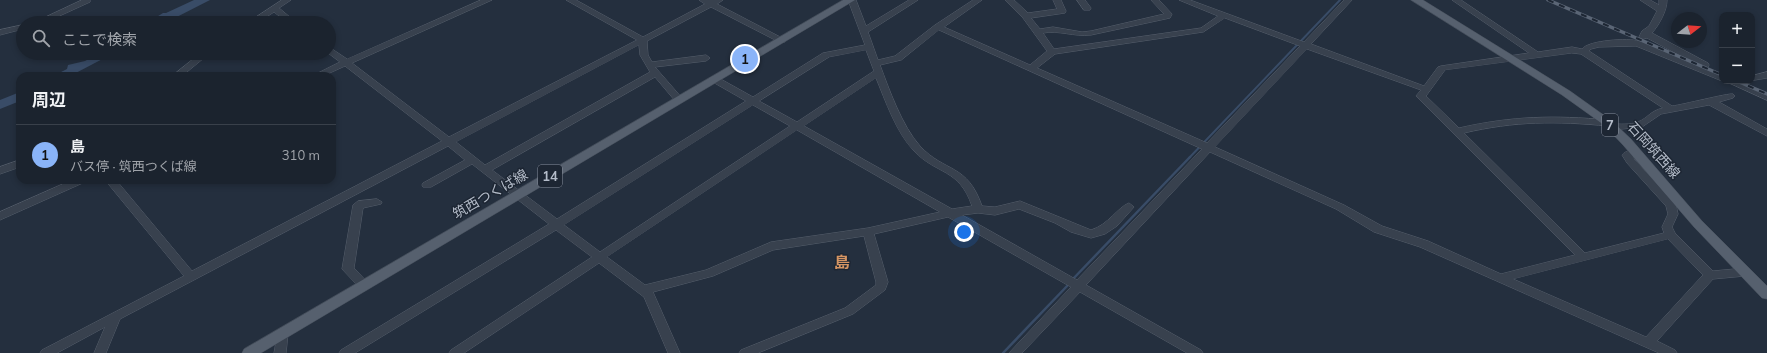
<!DOCTYPE html>
<html lang="ja">
<meta charset="utf-8">
<style>
body{margin:0;font-family:Mulish,"Noto Sans JP",sans-serif;background:#242b36;color:#f1f3f6}
.controls{position:absolute;right:12px;top:12px;display:grid;overflow:hidden;border-radius:8px;box-shadow:0 2px 6px #0003}
.controls button{width:36px;height:36px;display:grid;place-items:center;padding:0;border:0;border-bottom:1px solid #39404a;background:#1b232e;color:#f1f3f6;font:20px sans-serif}
.compass{position:absolute;left:1671px;top:12px;width:36px;height:36px;border-radius:50%;background:#1b232e;box-shadow:0 2px 6px #0003;rotate:73deg}
.you{position:absolute;left:964px;top:232px;width:14px;height:14px;margin:-10px;border:3px solid #fff;border-radius:50%;background:#1a73e8;box-shadow:0 0 0 6px #1a73e833}
.badge{display:grid;place-items:center;width:26px;height:26px;border-radius:50%;background:#8ab4f8;color:#111;font-size:13px;font-weight:700}
.pin{position:absolute;translate:-50% -50%;border:2px solid #fff;box-shadow:0 1px 4px #0006}
.list{margin:0;padding:0;list-style:none}
h2{display:flex;justify-content:space-between;align-items:center;height:52px;margin:0;padding:0 16px;font-size:17px}
h2 small{font-size:13px;font-weight:400;color:#a0a4aa}
.list li{display:grid;grid-template-columns:26px 1fr auto;gap:12px;align-items:center;box-sizing:border-box;height:60px;padding:0 16px;border-top:1px solid #39404a}
.list b{display:block;font-size:15px;white-space:nowrap}
.list p{margin:0;font-size:13px;white-space:nowrap;color:#a0a4aa}
.list em{font-size:13px;font-style:normal;color:#a0a4aa}
.icon{flex:none;width:22px;height:22px;fill:none;stroke:currentColor;stroke-width:2;stroke-linecap:round;stroke-linejoin:round}
.map{position:relative;flex:none;width:1767px;height:353px;overflow:hidden}
.search{position:absolute;background:#1b232e;box-shadow:0 2px 6px #0003;left:16px;top:16px;width:320px;height:44px;display:flex;align-items:center;gap:10px;box-sizing:border-box;padding:0 14px;border-radius:22px;color:#a0a4aa;font-size:15px}
.panel{position:absolute;background:#1b232e;box-shadow:0 2px 6px #0003;left:16px;top:72px;width:320px;height:112px;border-radius:12px}
.map>svg:first-child{display:block}
</style>
<div class="map">
<svg width="1767" height="353" viewBox="0 0 1767 353">
<rect width="100%" height="100%" fill="#242f3e"/>
<path fill="#394c67" d="M194 0H210L165 23H147L163 13H166Z
M100 53H114L70 76H53L67 69 68 65 85 61Z
M20 92V101L0 109V100Z"/>
<g fill="none" stroke-linecap="round" stroke-linejoin="round">
<path stroke="#394c67" stroke-width="2" d="M1189 158 1340 0"/>
<path stroke="#394c67" stroke-width="2.5" d="M1072 280 1190 157
M1003 353 1069 284"/>
<g stroke="#565f6c" stroke-width="1">
<path id="minor" d="M82 0H90V2L44 23H33Z
M282 0H291L279 8 297 23H288L274 12 257 23H247Z
M481 0H492L352 63 449 137 637 40 566 0H576L643 37 705 4 699 0H723L717 4 786 40 785 42H779L711 7 647 41 648 55 652 62 706 55 710 58 706 61 655 67 682 98 684 100 682 102H676L655 77 492 170 557 219 746 101 711 81 710 79 711 77H717L753 97 823 53 865 45 848 0H856L866 26 909 0H918L868 32 878 60 895 56 935 25 973 0H982L944 27 1030 65 1047 51 1023 18 1005 0H1014L1028 13 1057 9 1053 0H1061L1066 11 1065 13 1031 18 1040 29 1053 27 1082 32 1091 31 1164 14 1151 0H1159L1172 14 1170 18 1091 35C1074 37 1059 30 1043 33L1054 49 1201 28 1218 16 1179 0H1190L1304 42 1344 0H1352L1311 44 1424 86 1438 67 1441 66 1529 53 1452 0H1461L1538 52 1572 47 1582 49C1589 40 1628 38 1639 41 1660 46 1680 58 1700 66L1647 38 1643 39 1639 37 1642 31 1649 26 1657 11 1640 0H1650L1659 5V0H1667C1667 11 1659 25 1652 33L1708 63 1709 65 1708 67H1703L1722 75V81L1636 46 1599 47 1591 49 1589 51 1672 106C1682 105 1728 93 1733 94L1735 96 1733 98 1719 102 1767 129V136L1709 105 1661 114 1642 127 1612 130 1609 129 1608 126C1556 121 1515 121 1464 133L1585 253 1664 233 1662 227 1668 214 1666 206 1627 163 1622 155C1625 151 1634 148 1639 150L1641 152 1639 154 1633 156 1634 159 1676 205 1678 214 1672 227 1675 233 1713 271 1745 268 1749 269 1751 272 1749 275 1745 276 1713 279 1657 341 1675 350 1677 353H1659L1420 247 1374 232 1336 209 1210 152 1086 285 1201 350 1203 353H1187L1080 292 1022 353H1009L1071 287 948 217 874 234 888 282 885 290 853 314 758 353H739L741 350 845 308 876 285V282L864 236 773 250 713 276 653 292 680 353H668L644 297 599 263 464 353H449L451 350 592 257 556 230 355 353H339L341 350 549 224 472 164 431 187H423L422 185 423 183 465 160 448 146 120 319 106 353H94L105 327 57 353H40L42 350 184 276 105 180H116L192 271 442 141 345 66 323 76H312L340 62 328 53H329V47L347 59ZM1225 18 1300 46 1207 143 1037 68 1055 54 1203 32ZM939 30 1202 149 1077 280 962 215 978 213 995 215 1019 209 1055 223 1071 232 1091 238 1105 234 1117 226 1134 207 1129 203C1118 207 1108 225 1091 230L1020 201 995 207 982 206C967 163 945 173 920 146 902 126 889 89 880 65L901 60ZM639 45 640 55 650 72 485 165 456 142ZM1307 49 1421 90 1416 96 1575 255 1501 274 1428 241 1382 226 1344 205 1215 147ZM866 50 874 71 797 122 759 101 829 57ZM1572 53 1581 54 1663 108C1650 111 1648 118 1638 122 1630 125 1620 124 1612 124L1611 121 1608 120C1554 115 1512 116 1459 128L1426 96 1445 70ZM876 78C886 102 896 132 914 151 937 175 959 168 972 206L952 209 804 126ZM753 105 790 126 600 252 564 225ZM797 130 940 212 868 228 771 242 706 270 645 285 607 257ZM1668 239 1703 275 1646 337 1513 279Z
M1077 0H1085L1091 8 1090 10H1084Z
M23 25V29L0 35V30Z
M201 53H210L182 76H172Z
M1767 72V78L1749 81H1752V76Z
M1725 81H1737L1767 94V100Z
M20 160V167L0 174V167Z
M72 180H86L85 182 0 220V212Z
M377 199 382 202 381 204 363 208 354 268 370 285 368 288H360L342 269 353 205 358 201Z
M282 329 286 331 288 334 286 353H274L278 331Z"/>
</g>
<g stroke="#414a57" stroke-width="1">
<path id="major" d="M843 0H855L261 353H242L244 349Z
M1411 0H1423L1570 91 1612 121 1631 139 1702 221 1767 286V299L1762 298 1694 227 1623 145 1604 125 1562 95Z"/>
</g>
<use href="#minor" fill="#38414e" fill-rule="evenodd"/>
<use href="#major" fill="#56606e" fill-rule="evenodd"/>
<g stroke="#5a6575" stroke-width="3.5">
<path id="rail" d="M1548 0 1722 75
M1737 81 1767 94"/>
</g>
<use href="#rail" stroke="#1d2633" stroke-width="2" stroke-dasharray="6" stroke-linecap="butt"/>
</g>
<g text-anchor="middle" dominant-baseline="central" stroke-width="3" stroke-linejoin="round" paint-order="stroke">
<g fill="#1d2633" stroke="#878f9c" stroke-width="1">
<rect x="1602" y="114" width="16" height="22" rx="3"/>
<rect x="538" y="165" width="24" height="22" rx="3"/>
</g>
<g font-size="13" font-weight="bold" fill="#b4bcc9">
<text x="1610" y="125">7</text>
<text x="550" y="176">14</text>
</g>
<g font-size="14" fill="#b4bcc9" stroke="#1d2633">
<text transform="translate(1654 150) rotate(48)">石岡筑西線</text>
<text transform="translate(490 194) rotate(-30)">筑西つくば線</text>
</g>
<g font-size="16" font-weight="bold" fill="#d59563" stroke="#1d2633">
<text x="842" y="262">島</text>
</g>
</g>
</svg>
<div class="controls">
<button>+</button>
<button>−</button>
</div>
<svg class="compass" viewBox="-18 -18 36 36"><path d="M0-13l5 13h-10z" fill="#e53935"/><path d="M0 13l5-13h-10z" fill="#a0a4aa"/></svg>
<div class="you"></div>
<div class="pin badge" style="left:745px;top:59px">1</div>
<div class="search"><svg class="icon" aria-label="search" viewBox="0 0 24 24"><circle cx="10" cy="10" r="6"/><path d="M15 15l6 6"/></svg>ここで検索</div>
<section class="panel">
<h2>周辺<small></small></h2>
<ul class="list">
<li><span class="badge">1</span><div><b>島</b><p>バス停 · 筑西つくば線</p></div><em>310 m</em></li>
</ul>
</section>
</div>
